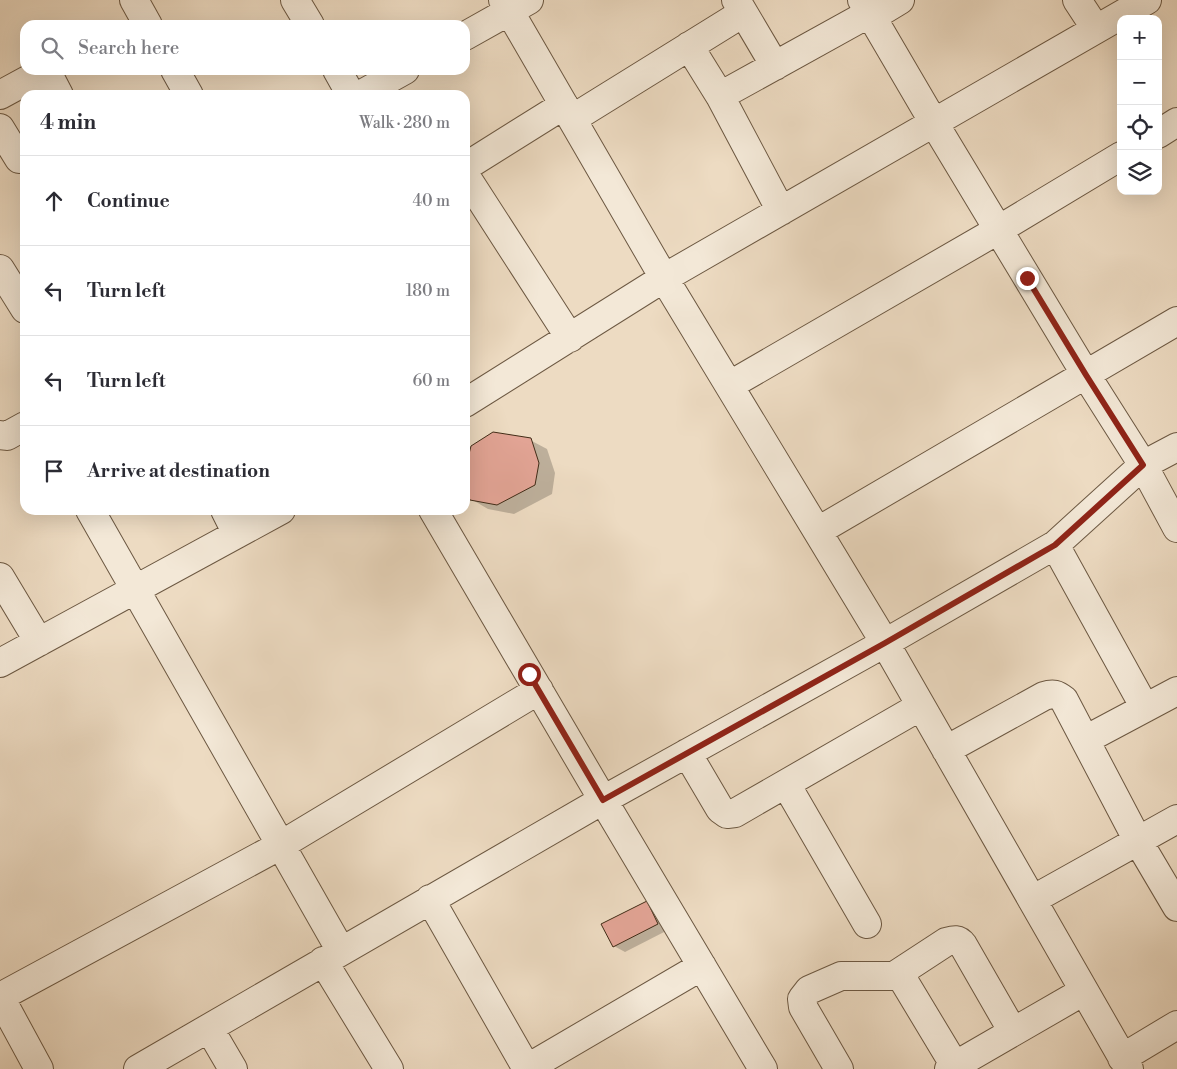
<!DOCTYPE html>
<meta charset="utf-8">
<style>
body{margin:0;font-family:"Libre Bodoni",serif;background:#f7f7f7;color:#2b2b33}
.controls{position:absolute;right:15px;top:15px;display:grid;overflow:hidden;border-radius:10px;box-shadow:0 5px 20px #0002}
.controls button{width:45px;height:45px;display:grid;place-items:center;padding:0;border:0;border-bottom:1px solid #e1e1e2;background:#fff;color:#2b2b33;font:25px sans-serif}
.stop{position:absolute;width:15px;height:15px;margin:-11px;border:4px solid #8f2418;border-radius:50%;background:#fff}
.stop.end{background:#8f2418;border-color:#fff;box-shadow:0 1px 5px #0008}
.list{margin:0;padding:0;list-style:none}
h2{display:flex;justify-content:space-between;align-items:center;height:65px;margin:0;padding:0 20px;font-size:21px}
h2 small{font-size:16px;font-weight:400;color:#7c7c81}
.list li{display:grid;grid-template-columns:32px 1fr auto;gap:15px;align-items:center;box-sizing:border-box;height:90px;padding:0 20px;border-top:1px solid #e1e1e2}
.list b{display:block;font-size:19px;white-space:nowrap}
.list em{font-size:16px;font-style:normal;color:#7c7c81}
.icon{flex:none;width:28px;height:28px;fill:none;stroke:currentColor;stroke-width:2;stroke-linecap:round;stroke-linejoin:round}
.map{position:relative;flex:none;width:1177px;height:1069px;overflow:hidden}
.search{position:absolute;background:#fff;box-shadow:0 5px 20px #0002;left:20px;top:20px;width:450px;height:55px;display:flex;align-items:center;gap:12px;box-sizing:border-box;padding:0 18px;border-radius:15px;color:#7c7c81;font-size:19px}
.panel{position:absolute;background:#fff;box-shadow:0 5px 20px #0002;left:20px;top:90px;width:450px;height:425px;border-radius:15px}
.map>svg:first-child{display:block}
</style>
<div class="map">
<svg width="1177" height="1069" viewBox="0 0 1177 1069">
<rect width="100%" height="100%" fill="#eddbc2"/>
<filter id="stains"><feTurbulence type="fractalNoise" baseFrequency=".004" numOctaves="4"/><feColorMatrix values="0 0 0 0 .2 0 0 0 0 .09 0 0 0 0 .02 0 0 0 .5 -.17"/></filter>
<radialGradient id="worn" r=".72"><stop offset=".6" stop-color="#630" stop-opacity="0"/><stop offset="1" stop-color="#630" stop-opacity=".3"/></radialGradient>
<path fill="#0003" d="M530 440 547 449 555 473 552 494 514 514 488 509 471 499 465 486V475Z
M647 903 658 909 668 930 625 952 614 946Z"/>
<path fill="#e2a495" stroke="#412c17" d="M493 432 531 438 539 463 535 485 497 505 470 500 465 489V470L471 446Z
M647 901 658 924 613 947 601 924Z"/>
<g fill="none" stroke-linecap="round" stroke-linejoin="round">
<g stroke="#6c5842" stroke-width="30">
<path id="minor" d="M134 0 148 25
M295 0 310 25
M503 0 664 278 885 643 1129 1069
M736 0 775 66
M862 0 934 123 1086 375 1143 465 1177 528
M1077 0 1096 29
M872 17 900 0
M465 36 529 0
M689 46 720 96 781 211
M46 70 59 95
M175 70 189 95
M337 70 351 95
M0 95 46 70
M360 95 405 70
M720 96 870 13
M572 119 743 13
M0 128 19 159
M1158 134 1177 122
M465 167 564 105
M465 175 570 338
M0 269 25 309
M730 385 998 230 1121 156
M465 403 664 278 1147 0
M0 435 7 436 25 426
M90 510 341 951
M225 510 237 534
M433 510 603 800 763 1069
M818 531 1177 321
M1055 545 1145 708
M0 577 39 642
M0 663 281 510
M1085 740 1177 691
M946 750 1044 696C1053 693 1057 694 1064 700L1138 841 1177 907
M687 753 720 809 727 814 735 813 921 706
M786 784 867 924
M430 899 527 1069
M1032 900 1177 819
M323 961 389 1069
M899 973 955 1066
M209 1028 233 1069
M1122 1058 1177 1025
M39 1069 0 997 281 845 539 690
M138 1069 603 800 885 643 1055 545 1143 465 1177 447
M526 1069 702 966
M839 1069 803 1007 802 999 809 990 841 976H894L946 942C953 940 958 938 963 945L1013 1032
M949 1069 1084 991"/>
</g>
<use href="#minor" stroke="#f3e8d7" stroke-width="28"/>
</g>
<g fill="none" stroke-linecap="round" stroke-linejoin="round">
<path stroke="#8f2418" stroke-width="6" d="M529 674 603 800 885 643 1055 545 1143 465 1086 375 1027 278"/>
</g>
<rect width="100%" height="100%" filter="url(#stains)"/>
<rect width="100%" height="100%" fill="url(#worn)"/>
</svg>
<div class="controls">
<button>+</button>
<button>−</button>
<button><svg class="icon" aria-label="locate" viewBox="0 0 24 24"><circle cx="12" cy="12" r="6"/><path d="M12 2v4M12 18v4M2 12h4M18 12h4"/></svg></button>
<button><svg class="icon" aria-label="layers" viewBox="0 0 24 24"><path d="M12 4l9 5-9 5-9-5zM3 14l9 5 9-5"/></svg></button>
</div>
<div class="stop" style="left:529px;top:674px"></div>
<div class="stop end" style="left:1027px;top:278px"></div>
<div class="search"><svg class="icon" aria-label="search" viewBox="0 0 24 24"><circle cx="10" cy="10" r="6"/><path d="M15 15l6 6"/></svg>Search here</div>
<section class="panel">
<h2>4 min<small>Walk · 280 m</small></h2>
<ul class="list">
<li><svg class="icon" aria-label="ahead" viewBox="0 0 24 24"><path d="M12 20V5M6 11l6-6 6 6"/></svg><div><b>Continue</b></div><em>40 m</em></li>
<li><svg class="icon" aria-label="left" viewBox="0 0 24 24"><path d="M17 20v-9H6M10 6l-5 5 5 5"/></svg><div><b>Turn left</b></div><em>180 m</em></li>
<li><svg class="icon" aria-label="left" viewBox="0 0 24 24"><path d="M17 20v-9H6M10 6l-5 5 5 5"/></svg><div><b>Turn left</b></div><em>60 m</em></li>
<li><svg class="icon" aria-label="arrive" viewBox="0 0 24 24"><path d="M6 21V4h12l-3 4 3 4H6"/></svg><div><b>Arrive at destination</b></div></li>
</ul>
</section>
</div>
